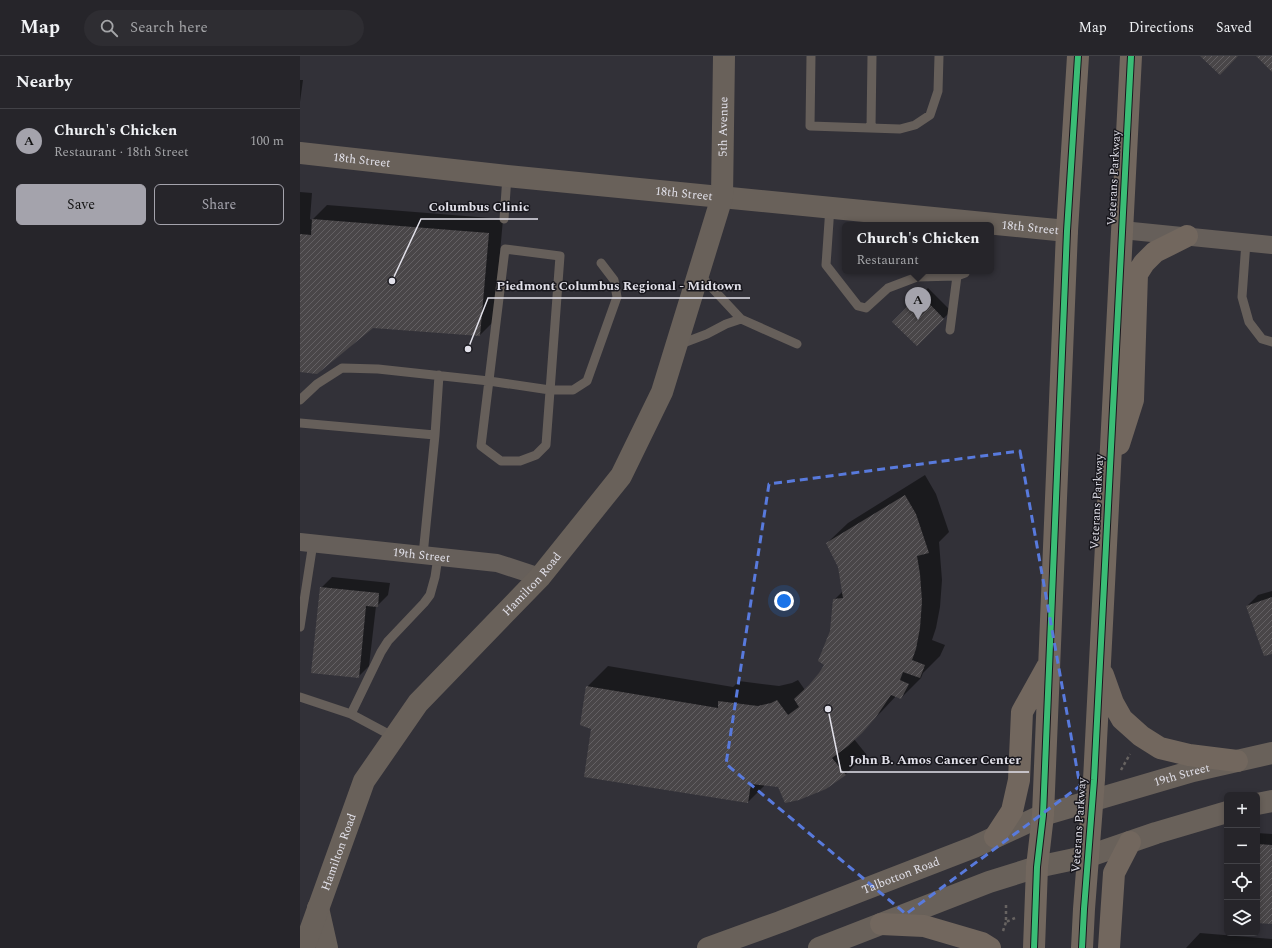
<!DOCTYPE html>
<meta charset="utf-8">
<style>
body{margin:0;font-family:Spectral,serif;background:#2e2d32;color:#f1f3f6}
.controls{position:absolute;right:12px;bottom:12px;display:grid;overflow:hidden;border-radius:6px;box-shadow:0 2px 6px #0003}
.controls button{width:36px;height:36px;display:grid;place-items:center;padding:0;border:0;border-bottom:1px solid #424247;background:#26252a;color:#f1f3f6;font:20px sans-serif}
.you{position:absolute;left:484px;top:545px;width:14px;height:14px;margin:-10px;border:3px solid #fff;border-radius:50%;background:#1a73e8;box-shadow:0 0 0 6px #1a73e833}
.badge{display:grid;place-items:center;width:26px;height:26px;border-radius:50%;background:#a4a3ac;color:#111;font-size:13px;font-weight:700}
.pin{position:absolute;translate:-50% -33px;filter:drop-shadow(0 1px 2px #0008)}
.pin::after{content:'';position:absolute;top:21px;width:14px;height:12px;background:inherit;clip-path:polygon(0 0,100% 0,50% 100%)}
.popup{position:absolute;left:542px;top:166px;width:152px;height:52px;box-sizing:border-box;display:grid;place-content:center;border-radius:6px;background:#26252a;filter:drop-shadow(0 1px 3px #0005);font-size:13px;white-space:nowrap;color:#a4a5a8}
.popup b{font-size:15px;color:#f1f3f6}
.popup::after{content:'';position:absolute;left:50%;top:100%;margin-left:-8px;border:8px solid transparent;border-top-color:#26252a}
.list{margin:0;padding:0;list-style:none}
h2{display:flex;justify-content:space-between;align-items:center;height:52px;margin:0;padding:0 16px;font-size:17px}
h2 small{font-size:13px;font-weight:400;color:#a4a5a8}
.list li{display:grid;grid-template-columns:26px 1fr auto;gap:12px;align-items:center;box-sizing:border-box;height:64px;padding:0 16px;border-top:1px solid #424247}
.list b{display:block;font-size:15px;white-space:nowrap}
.list p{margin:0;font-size:13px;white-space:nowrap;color:#a4a5a8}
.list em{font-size:13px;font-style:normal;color:#a4a5a8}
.actions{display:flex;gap:8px;padding:12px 16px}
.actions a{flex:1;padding:9px 0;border:1px solid #a4a3ac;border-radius:6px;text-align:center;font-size:14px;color:#a4a3ac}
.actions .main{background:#a4a3ac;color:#111}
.icon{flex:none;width:22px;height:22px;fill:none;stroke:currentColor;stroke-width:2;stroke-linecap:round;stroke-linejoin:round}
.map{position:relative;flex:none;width:972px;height:892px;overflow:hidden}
header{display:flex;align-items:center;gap:24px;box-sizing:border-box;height:56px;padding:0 20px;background:#26252a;border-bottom:1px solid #424247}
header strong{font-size:19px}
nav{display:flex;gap:22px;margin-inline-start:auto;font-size:14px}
.search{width:280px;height:36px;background:#2e2d32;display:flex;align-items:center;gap:10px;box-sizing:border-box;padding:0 14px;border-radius:22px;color:#a4a5a8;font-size:15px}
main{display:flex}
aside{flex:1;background:#26252a}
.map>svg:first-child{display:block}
</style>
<header>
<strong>Map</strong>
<div class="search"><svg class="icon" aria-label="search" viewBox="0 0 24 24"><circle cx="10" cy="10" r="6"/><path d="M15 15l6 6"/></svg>Search here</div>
<nav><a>Map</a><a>Directions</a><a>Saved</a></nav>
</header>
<main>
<aside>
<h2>Nearby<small></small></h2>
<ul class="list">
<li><span class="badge">A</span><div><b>Church's Chicken</b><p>Restaurant · 18th Street</p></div><em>100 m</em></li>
</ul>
<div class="actions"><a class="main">Save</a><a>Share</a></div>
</aside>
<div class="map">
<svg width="972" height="892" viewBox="0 0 972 892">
<defs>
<pattern id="building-hatch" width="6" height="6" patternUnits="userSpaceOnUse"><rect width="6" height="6" fill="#494648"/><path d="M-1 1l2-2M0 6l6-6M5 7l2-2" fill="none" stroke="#636063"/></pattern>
</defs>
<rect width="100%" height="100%" fill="#323138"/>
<path fill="#0007" d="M0 24H3L0 46Z
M0 136 12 137 10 163 12 164 27 149 203 163 194 265 180 279 73 271 0 315Z
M628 232 651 255 617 289 594 266Z
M625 419 636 438 649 476 639 486 642 524 640 551 636 572 632 584 645 589 640 600 623 617 621 622 601 642 596 640 582 655 554 683 566 698 546 718 526 732 466 728 448 746 292 672 287 631 308 610 433 631 439 625 479 630 492 627 498 624 505 634 518 620 525 609 531 575 534 544 543 535 539 511 527 487 548 467Z
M32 521 90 527 88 539 77 550H76L69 610 58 621 21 532Z
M972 535V597L947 550 958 539Z
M957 777 972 778V867L957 866Z
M900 877 972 883V892H886Z"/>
<path fill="url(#building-hatch)" d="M900 0H938L920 19Z
M956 0H972V16Z
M12 163 189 177 180 280 73 272 17 318 0 316V178L11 179Z
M620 238 644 263 617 290 592 266Z
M605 439 616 458 629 497 617 500 620 518 622 545 620 572 616 593 612 604 625 609 620 622 603 616 600 624 609 628 601 643 591 639 576 661 562 677 548 690 532 702 546 719 526 733 499 744 485 747 478 731 451 728 448 747 284 721 291 673 280 669 286 630 418 652V645L458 650 471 647 477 644 488 659 499 651 494 643 509 629 519 617 524 609 518 605 530 575 533 543 543 542 538 511 526 487Z
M20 531 79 537 78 551 66 550 59 622 11 617Z
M972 541V598L964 600 946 550Z
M957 788 972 789V868L957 867Z"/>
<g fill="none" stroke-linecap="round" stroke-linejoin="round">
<path stroke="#676361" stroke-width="2.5" stroke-dasharray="3 3" stroke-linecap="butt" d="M821 714 830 698
M706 849V866L715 862
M703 875 706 866"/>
<path stroke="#665f5a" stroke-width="9" d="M511 0 510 70 600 73 615 69 630 59 638 35 639 0
M571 72 572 0
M530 151 526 209 558 250 566 252 588 232 617 221 657 220 665 217V215
M204 163 207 120
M946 186 942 241 949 266 962 283 972 286
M205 193 260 200 246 389 236 399 220 405H201L181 390Z
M399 218 441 263 497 288
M650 274 657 220
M378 289 407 278 426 268 441 263
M0 344 17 328 42 312 78 313 189 325 250 334H273L287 325 317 241 314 224 301 207
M0 367 135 379
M123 499 135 379 139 319
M0 571 13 487
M0 641 51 658 94 681
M51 658 81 596 88 585 124 547 130 539 135 521 138 501"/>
<g stroke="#665f5a" stroke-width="18">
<path d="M822 174 972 189"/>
<path id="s1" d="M0 486 197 507 240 521"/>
</g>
<g stroke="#69615a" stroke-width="22">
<path id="s2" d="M0 97 207 120 767 175"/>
<path d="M957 748 972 745"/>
<path d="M18 852 27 892"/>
<path id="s3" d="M4 892 64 725 118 647 240 521 321 420 362 336 422 141 424 0"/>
<path id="s4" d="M408 892 480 866 674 791 743 759 893 715 972 697"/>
<path d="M519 892 689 826 737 811 789 800 856 777 927 756"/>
</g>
<path stroke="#72675e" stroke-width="22" d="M819 388 833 344 837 218 844 207 855 196 887 180
M803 619 813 647 822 663 841 680 860 692 889 699 937 705
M695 781 712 755 719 724 722 656 747 611
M581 868 624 870 682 887 690 892
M734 892 737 811 743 759 767 175 778 0
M782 892 784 853 794 724 831 0
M809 892 814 817 830 786"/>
<g stroke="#18171d" stroke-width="8">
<path id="cycleway" d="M734 892 737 811 743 759 767 175 778 0
M782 892 784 853 794 724 831 0"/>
</g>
<use href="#cycleway" stroke="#3abd76" stroke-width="6"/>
</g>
<path fill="none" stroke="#587add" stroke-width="3" stroke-dasharray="8 5" stroke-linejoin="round" d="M720 395 780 730 606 858 426 708 469 428Z"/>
<g text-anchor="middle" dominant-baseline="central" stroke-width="3" stroke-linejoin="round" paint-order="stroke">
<g font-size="12" fill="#e2e1ea" stroke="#18171d">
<text stroke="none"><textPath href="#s3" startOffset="945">5th Avenue</textPath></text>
<text stroke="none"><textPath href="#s2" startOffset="62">18th Street</textPath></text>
<text transform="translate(814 122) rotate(-87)">Veterans Parkway</text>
<text stroke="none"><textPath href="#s2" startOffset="386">18th Street</textPath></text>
<text stroke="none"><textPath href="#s2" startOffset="734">18th Street</textPath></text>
<text transform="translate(797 446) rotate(-87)">Veterans Parkway</text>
<text stroke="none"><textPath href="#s1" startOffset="122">19th Street</textPath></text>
<text stroke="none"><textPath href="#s3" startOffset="437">Hamilton Road</textPath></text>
<text stroke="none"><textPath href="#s4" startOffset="505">19th Street</textPath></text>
<text transform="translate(779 769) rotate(-86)">Veterans Parkway</text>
<text stroke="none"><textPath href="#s3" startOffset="102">Hamilton Road</textPath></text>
<text stroke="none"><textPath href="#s4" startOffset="206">Talbotton Road</textPath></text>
</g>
</g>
<path fill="none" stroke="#e2e1ea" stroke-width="1.5" d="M92 225L121 163H238M168 293L188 242H450M528 653L541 716H729"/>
<g fill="#e2e1ea" stroke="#18171d" stroke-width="1.5">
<circle cx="92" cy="225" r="4"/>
<circle cx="168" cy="293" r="4"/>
<circle cx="528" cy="653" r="4"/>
</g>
<g font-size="13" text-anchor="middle" font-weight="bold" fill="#e2e1ea" stroke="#18171d" stroke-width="3" stroke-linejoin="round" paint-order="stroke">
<text x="179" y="155">Columbus Clinic</text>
<text x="319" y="234">Piedmont Columbus Regional - Midtown</text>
<text x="635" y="708">John B. Amos Cancer Center</text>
</g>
</svg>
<div class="controls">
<button>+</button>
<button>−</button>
<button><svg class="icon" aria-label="locate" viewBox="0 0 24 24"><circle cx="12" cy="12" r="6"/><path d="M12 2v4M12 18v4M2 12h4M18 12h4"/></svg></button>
<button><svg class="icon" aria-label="layers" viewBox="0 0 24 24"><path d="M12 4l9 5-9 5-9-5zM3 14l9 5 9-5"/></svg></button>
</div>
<div class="you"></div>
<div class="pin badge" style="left:618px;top:264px">A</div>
<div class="popup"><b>Church's Chicken</b>Restaurant</div>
</div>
</main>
